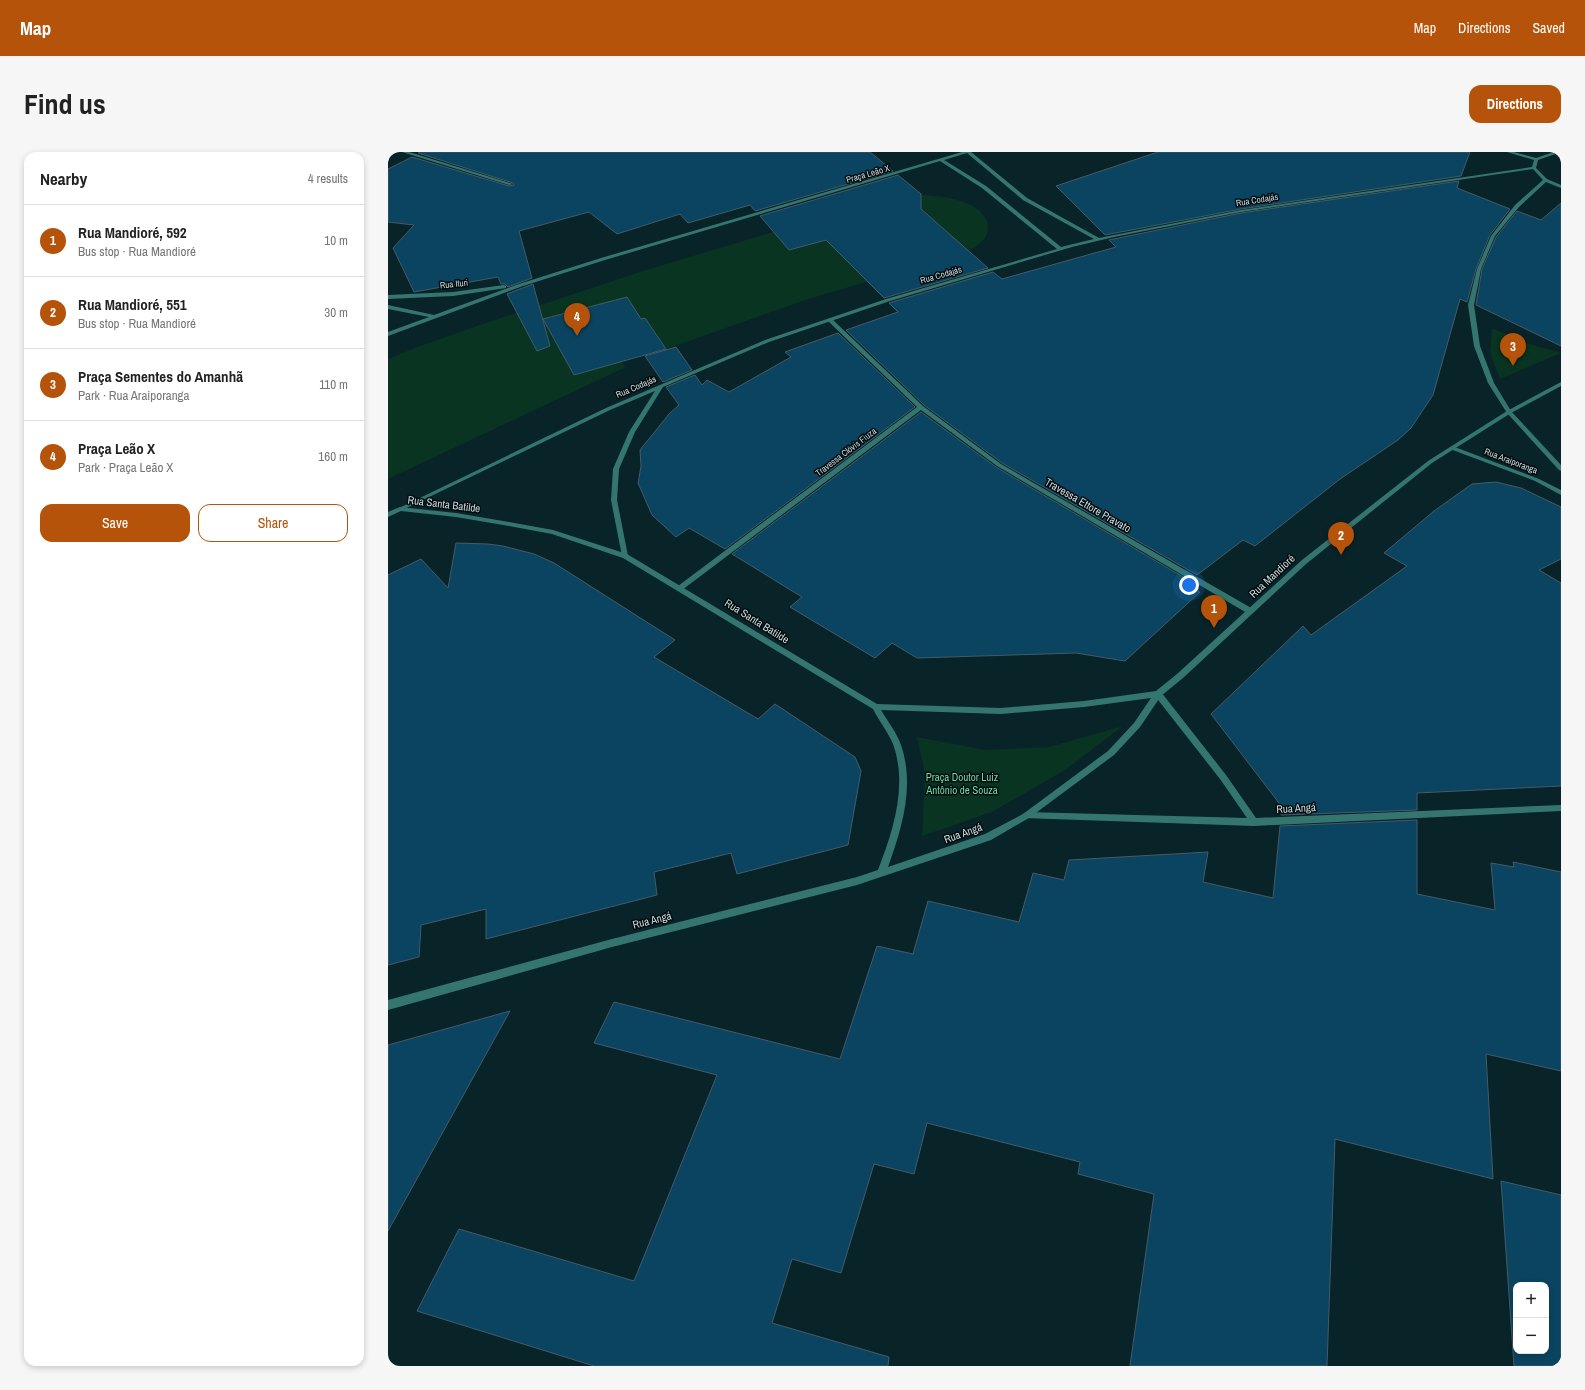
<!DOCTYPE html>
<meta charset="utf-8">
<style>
body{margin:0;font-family:"Archivo Narrow",sans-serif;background:#f6f6f6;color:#222}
.controls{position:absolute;right:12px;bottom:12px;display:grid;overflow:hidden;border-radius:8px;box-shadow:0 2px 6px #0003}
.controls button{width:36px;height:36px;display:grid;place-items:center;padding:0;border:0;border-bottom:1px solid #e0e0e0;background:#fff;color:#222;font:20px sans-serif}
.you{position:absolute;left:801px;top:433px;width:14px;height:14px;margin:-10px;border:3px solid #fff;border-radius:50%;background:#1a73e8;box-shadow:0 0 0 6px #1a73e833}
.badge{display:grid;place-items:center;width:26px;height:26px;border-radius:50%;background:#b45309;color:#fff;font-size:13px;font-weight:700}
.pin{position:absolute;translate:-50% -33px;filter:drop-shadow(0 1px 2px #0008)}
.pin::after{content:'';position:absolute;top:21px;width:14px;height:12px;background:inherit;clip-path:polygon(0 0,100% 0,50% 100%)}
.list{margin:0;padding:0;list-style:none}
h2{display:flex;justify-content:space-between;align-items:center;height:52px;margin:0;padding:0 16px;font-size:17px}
h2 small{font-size:13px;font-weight:400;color:#767676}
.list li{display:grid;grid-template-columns:26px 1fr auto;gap:12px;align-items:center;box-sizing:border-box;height:72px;padding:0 16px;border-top:1px solid #e0e0e0}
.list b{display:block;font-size:15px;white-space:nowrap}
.list p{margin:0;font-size:13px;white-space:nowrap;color:#767676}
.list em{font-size:13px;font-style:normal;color:#767676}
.actions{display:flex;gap:8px;padding:12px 16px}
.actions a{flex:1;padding:9px 0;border:1px solid #b45309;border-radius:12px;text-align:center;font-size:14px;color:#b45309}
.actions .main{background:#b45309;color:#fff}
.map{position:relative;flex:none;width:1173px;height:1214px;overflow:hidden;border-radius:12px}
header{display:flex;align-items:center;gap:24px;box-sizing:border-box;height:56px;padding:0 20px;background:#b45309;color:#fff}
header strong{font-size:19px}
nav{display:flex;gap:22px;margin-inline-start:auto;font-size:14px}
.intro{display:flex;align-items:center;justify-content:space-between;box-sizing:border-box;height:96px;padding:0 24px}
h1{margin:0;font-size:28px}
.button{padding:10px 18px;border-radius:12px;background:#b45309;color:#fff;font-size:14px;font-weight:700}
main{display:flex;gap:24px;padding:0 24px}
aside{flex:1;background:#fff;border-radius:12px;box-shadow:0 2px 6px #0003}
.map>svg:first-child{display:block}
</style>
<header>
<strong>Map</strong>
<nav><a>Map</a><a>Directions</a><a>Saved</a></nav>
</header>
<div class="intro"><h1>Find us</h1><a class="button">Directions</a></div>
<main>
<aside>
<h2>Nearby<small>4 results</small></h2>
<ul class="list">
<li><span class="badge">1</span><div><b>Rua Mandioré, 592</b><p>Bus stop · Rua Mandioré</p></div><em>10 m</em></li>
<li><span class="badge">2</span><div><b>Rua Mandioré, 551</b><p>Bus stop · Rua Mandioré</p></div><em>30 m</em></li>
<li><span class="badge">3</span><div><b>Praça Sementes do Amanhã</b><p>Park · Rua Araiporanga</p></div><em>110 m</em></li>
<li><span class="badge">4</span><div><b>Praça Leão X</b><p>Park · Praça Leão X</p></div><em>160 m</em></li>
</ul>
<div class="actions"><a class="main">Save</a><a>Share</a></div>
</aside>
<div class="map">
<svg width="1173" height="1214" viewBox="0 0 1173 1214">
<rect width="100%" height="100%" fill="#082429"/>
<path fill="#083421" d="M528 43C549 43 598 47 600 75 601 88 586 96 577 101L417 148 287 194 233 209 238 215 0 327V207L32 194 89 174 258 118 392 78Z
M1104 176 1132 189 1173 201 1112 227 1102 201Z
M735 574 677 618 604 660 534 684 537 622 529 585 598 598 661 595Z"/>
<path fill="#0b4460" stroke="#455a67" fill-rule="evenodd" d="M32 0H482L505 19 367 59 362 53 300 71 292 62 229 82 201 60 131 79 144 126 120 135 117 132H113L110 125 26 140 5 96 26 73 0 70V17L24 5 121 34 126 33 125 31 30 1Z
M770 0H1082L1073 24 853 57 717 83 668 34Z
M510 23 533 42V57L600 116 496 146 438 88 401 98 372 64Z
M1071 29 1069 36 1122 57 1102 83 1088 117 1079 150 1072 147 1045 243 1023 276 1010 288 952 327 867 394 855 388 809 423 614 311 536 253 458 178 510 160 501 151 605 120 614 127 728 95 721 88 853 61Z
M1173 51V194L1088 153 1094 117 1108 85 1129 59 1153 68Z
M145 132 162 194 149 199 119 142Z
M239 145 253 167 257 166 278 197 186 223 155 167Z
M450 181 527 255 337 397 301 376 288 385 264 363 250 331 253 314 252 298 281 262 291 253 278 235 307 223 314 233 319 228 341 240 403 205 397 200Z
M288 195 304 218 275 230 257 204Z
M533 260 608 315 802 429 798 432 812 440 737 509 688 501 529 506 504 491 487 506 402 455 414 445 344 402Z
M1108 330 1133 336 1173 355V407L1151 418 1173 431V634L1029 641V658L893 663 894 655 823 562 915 474 923 483 1019 414 996 401 1046 359 1084 332Z
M68 391 100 392 115 394 146 402 166 411 287 488 266 505 370 567 387 552 467 605 473 619 460 693 349 722 343 701 266 720 269 743 98 787V757L33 773 31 805 0 813V423L33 407 60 436Z
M1029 668V742L1107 758 1103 711 1126 715 1125 710 1173 720V919L1098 902 1105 1027 947 987 939 1214H742L766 1042 690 1022 692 1010 539 971 526 1022 486 1012 453 1121 404 1107 384 1171 501 1205 500 1214H206L29 1159 71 1077 246 1129 329 923 206 891 226 850 452 907 489 794 525 802 540 749 631 770 645 721 676 728 681 708 820 700 815 730 885 746 892 674Z
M122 859 0 1079V893Z
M1113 1029 1173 1043V1214H1126ZM1128 1133H1158V1199H1128Z"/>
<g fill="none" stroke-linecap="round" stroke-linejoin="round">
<path fill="#34766f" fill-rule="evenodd" d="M440 167H444L535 254 613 312 865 457 866 459 865 461H859L609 314 533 258 294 438H290L289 436 290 434 529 255 440 169Z"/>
<path fill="#34766f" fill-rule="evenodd" d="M14 0H21L125 32 121 33Z
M574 0H583L639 46 711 86 853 58 1144 15 1146 8 1119 0H1126L1148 6 1166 0H1173L1150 8 1148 16 1159 27 1173 33V36L1158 30 1131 55 1107 84 1093 117 1086 153 1092 194 1106 231 1123 259 1173 313V319L1171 318 1119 261 1100 231 1086 194 1080 153 1089 117 1103 84 1127 53 1155 28 1145 17 853 60 726 85 684 95 502 149 381 190 275 235 247 280 231 317 229 348 240 404 239 406H237L234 404 223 348 225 317 241 280 267 239 222 258 14 358H10L9 357 218 256 377 188 498 147 669 97 594 36 552 9 217 108 135 134 0 184V180L41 165 0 157V153L46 163 131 132 213 106ZM579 1 635 48 706 87 673 95 598 34 556 8Z
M116 133 118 134V136L65 144 0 147V143L65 140Z
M1064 294 1151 327 1173 338V343L1147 329 1062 297V295Z
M770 539 773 540 838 623 868 666 1173 653V659L866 674 635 666 634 664 635 662 638 660 859 666 832 627 767 544 766 542 767 540Z"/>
<path fill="#34766f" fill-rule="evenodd" d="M1173 230V234L1123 261 1044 311 918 412 795 526 773 544 752 575 726 603 641 666 603 688 469 733 224 795 0 858V848L224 787 469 725 490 718C505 679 520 634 505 592 500 580 491 569 485 557L235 406 164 382 121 374 68 365 13 359 0 365V360L12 355 68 361 121 370 165 378 239 402 489 552 613 556 696 549 768 539 789 522 914 408 1040 309 1119 259ZM763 546 746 571 720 599 635 662 597 682 500 715C514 676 527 634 513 593 509 581 500 570 493 558L613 562 696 555Z"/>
</g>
<g text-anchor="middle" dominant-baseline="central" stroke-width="3" stroke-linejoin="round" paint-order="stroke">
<g font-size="9" fill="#cad9dd" stroke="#030c0e">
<text transform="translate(480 22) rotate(-16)">Praça Leão X</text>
<text transform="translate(869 48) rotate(-9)">Rua Codajás</text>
<text transform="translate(553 123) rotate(-16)">Rua Codajás</text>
<text transform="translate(66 132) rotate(-6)">Rua Ituri</text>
<text transform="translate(248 235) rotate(-23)">Rua Codajás</text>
<text transform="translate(458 300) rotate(-37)">Travessa Clóvis Fiuza</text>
<text transform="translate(1123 309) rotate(21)">Rua Araiporanga</text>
</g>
<g font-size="11" fill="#cad9dd" stroke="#030c0e">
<text transform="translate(56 352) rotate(7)">Rua Santa Batilde</text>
<text transform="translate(700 353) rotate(30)">Travessa Ettore Pravato</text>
<text transform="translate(884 424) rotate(-43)">Rua Mandioré</text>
<text transform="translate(369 469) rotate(32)">Rua Santa Batilde</text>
<text transform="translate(908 656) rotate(-3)">Rua Angá</text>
<text transform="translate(575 681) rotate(-20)">Rua Angá</text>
<text transform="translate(264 768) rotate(-14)">Rua Angá</text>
</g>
<g font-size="11" fill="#70d6a3" stroke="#030c0e">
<text x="574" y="625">Praça Doutor Luiz<tspan x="574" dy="13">Antônio de Souza</tspan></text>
</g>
</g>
</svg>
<div class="controls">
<button>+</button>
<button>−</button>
</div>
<div class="you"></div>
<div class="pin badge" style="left:826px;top:476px">1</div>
<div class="pin badge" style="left:953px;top:403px">2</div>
<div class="pin badge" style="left:1125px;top:214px">3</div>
<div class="pin badge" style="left:189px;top:184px">4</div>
</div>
</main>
